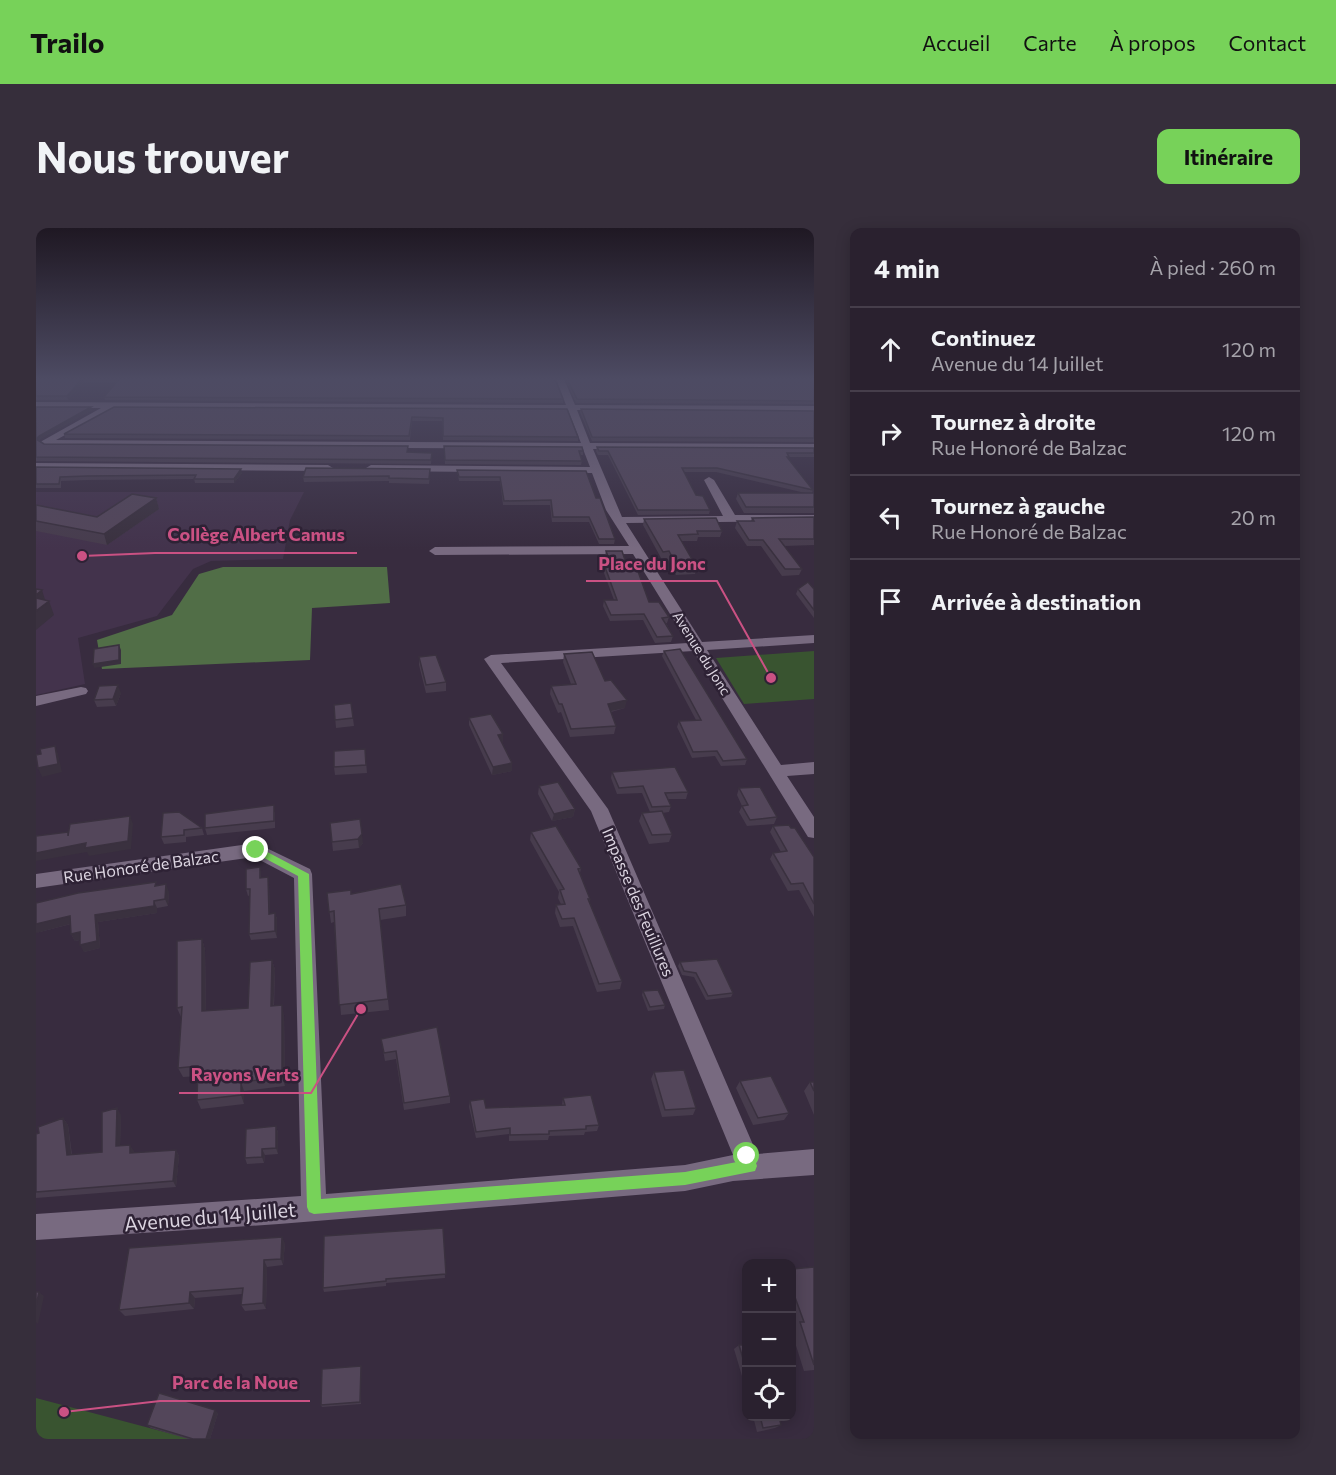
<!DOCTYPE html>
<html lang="fr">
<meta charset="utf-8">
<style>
body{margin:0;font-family:Commissioner,sans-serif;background:#362e3b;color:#f1f3f6}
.controls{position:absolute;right:18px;bottom:18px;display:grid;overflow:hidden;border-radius:12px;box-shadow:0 3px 15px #0003}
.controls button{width:54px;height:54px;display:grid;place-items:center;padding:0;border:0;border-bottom:2px solid #463e4b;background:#2a212f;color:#f1f3f6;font:30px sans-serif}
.stop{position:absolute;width:18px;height:18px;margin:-14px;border:4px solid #77d259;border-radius:50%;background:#fff}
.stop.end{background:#77d259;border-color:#fff;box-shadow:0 2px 6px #0008}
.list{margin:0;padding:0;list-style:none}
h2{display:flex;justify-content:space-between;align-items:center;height:78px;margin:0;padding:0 24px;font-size:26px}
h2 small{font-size:20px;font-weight:400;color:#a5a3aa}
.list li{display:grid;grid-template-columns:39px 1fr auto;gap:18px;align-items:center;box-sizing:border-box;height:84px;padding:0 24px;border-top:2px solid #463e4b}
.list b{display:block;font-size:22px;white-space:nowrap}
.list p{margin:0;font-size:20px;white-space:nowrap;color:#a5a3aa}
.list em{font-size:20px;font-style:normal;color:#a5a3aa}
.icon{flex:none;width:33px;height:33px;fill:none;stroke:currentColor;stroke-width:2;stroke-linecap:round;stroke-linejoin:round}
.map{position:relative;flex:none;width:778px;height:1211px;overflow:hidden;border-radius:12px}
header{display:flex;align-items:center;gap:36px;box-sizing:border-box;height:84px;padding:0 30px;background:#77d259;color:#111}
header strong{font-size:28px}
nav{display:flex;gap:33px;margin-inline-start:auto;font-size:21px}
.intro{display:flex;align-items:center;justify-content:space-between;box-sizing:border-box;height:144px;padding:0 36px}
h1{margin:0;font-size:42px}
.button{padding:15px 27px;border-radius:12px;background:#77d259;color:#111;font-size:21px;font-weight:700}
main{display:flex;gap:36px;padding:0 36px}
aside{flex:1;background:#2a212f;border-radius:12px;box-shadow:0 3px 15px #0003}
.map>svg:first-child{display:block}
</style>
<header>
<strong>Trailo</strong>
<nav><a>Accueil</a><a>Carte</a><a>À propos</a><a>Contact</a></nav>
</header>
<div class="intro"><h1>Nous trouver</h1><a class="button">Itinéraire</a></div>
<main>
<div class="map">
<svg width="778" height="1211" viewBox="0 0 778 1211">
<rect width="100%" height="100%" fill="#382c3f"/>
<path fill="#43334c" d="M0 264H268L254 292 247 331 175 333 157 341 121 388 42 410 49 456 0 467Z"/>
<path fill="#395430" d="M778 423V471L708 476 680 430Z
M0 1170 155 1211H0Z"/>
<path fill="#516e47" d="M187 339H351L354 375 276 380 274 432 66 441 61 412 136 387 163 346Z"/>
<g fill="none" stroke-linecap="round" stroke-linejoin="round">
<path fill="#786a80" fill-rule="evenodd" d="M520 151H528L539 177 778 178V184L541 182 554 215 778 216V222L557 221 586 289 687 288 668 252 673 249 678 252 699 287H778V293L590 295 666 414 778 407V415L671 422 745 537 778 534V546L751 548 778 589V610L772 609 657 423 465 435 572 581 721 926 778 921V947L697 953 649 963 243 996 0 1012V986L265 968 258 650 218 629 0 660V646L220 615 274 641 276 646 290 966 649 937 697 927 555 583 448 431 455 427 652 415 597 326 399 327 393 323 399 319 593 318 570 282 556 245 335 243 330 240 335 237 554 239 547 221 9 218 4 215 6 213 65 180H0V174L530 177ZM78 180 532 182 545 215 20 212Z
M0 235 292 237 297 240 292 243 0 241Z
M45 459 50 460 52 463 50 466 0 478V468Z"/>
</g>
<path fill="#473c4d" d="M0 151H519L527 171V175L69 172 68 169 81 154H48L32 172H0Z
M529 151H778V176L540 175Z
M0 179 56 182 4 211 3 213 8 216 372 224 396 225 395 236 0 233Z
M531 181 542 209V213L407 212 406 193H376L374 212 29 210 28 206Z
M545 181 778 183V214L556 213 544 184Z
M408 218 547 223V227H544L546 233 545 237 409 236Z
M561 219 778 220V229H753V231L777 262 776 265 778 266V285H708L700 271 702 265H769L680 244H648L660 267 674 282 673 286 602 287 572 227H562L560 223Z
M0 239 206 245 198 255H159L158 251 52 252 25 253V260H0Z
M421 242 550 243 560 270 579 311 578 316H563L553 294H516L514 277H467L464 253H423Z
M394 246 393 256 353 255V253L268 254 267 249Z
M120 270 123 281 71 317 0 303V277L61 289Z
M778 289V317L748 318 766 341 763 347 746 348 725 318H711L699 300 701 293H715L716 290Z
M608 291 686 303 684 309H662L661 313H645L661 340 659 346 640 347 631 330H625L607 297Z
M570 323 590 335 613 374 633 389 631 395H630L637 408 635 414 619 415 607 392 574 393 567 378 568 372H578L568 345 569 339H573L569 328Z
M762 361H778V390L760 366Z
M628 423 711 531 709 537 685 538 679 528 656 530 641 499 643 493 660 492 626 428Z
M528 426 569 453 589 480 575 484 580 498 578 506 534 509 525 484 522 485 514 466 515 458 535 456 527 434Z
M383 429 410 454V463L390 465 383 437Z
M85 465 80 478 61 479 58 472Z
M315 475 318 498 300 500 298 477Z
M433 490 467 506V514H466L476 535V543L456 547 433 497Z
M329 521 331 545 299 547 298 539Z
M576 544 652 564 650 571H632L635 578 633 584 626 585 636 606 633 614 613 616 603 593 606 585 614 584 606 565 581 566 575 550Z
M503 558 539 581 537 589 516 593 502 566Z
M703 560 741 589 738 596 711 598 703 584 706 578 701 567Z
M239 584V600L171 607 169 600Z
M127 585 166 600 168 607 150 609V614L128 616 125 609Z
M294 595 327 615 323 620 297 623Z
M737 598 755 600 778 629V689L763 662 752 663 734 631 737 625 745 624 734 604Z
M495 604 545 640 544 645 554 671 553 675 586 753 584 761 561 764 537 698 524 699 519 685 520 677 525 676 522 670 523 664 494 612Z
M224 639 225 650 233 656 234 685H239L241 691V710L215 712 213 706 214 667 212 668 210 661Z
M121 658 133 664 132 678 121 680V685L62 694 64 720 48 724 44 712 39 713 35 706V696L0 705Z
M291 665 315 666 370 677V688L344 692 353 782 305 787 298 694 295 695Z
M166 711 169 722 170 783 212 780 236 732 239 742 238 778 248 787 249 858 208 863V876L165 881 161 872 162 848 147 849 142 840 146 789H145L141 780Z
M644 734 697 765 695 769 670 772 658 749 646 747 642 738Z
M607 763 629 777 628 781 612 783 606 767Z
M345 811 414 868V875L368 882 360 831 349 833Z
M618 844 660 880 657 887 626 889 615 851Z
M704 853 753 885 748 892 717 897 700 860Z
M774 854H778V887L768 863Z
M527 870 563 897 561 903 549 904 548 907 513 908 512 912 473 913V906L440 910 433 879 434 873 450 880 526 877Z
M85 887 84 917 98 923V925L140 922 143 928 140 959 0 970V906L27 890 32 897 36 927 66 924Z
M240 898 242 905V926L229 927 228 935 211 936 209 930Z
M407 1000 409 1050 350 1055V1058L288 1064 287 1060Z
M249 1015 247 1037 231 1039 230 1081 209 1083 205 1077 206 1066 159 1070 158 1081 89 1088 83 1082Z
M778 1039V1142L768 1143 756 1105V1101L758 1099 756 1093V1041Z
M703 1117H711V1165L698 1121Z
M325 1138V1176L286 1179 285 1177Z
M182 1185 174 1211H152L115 1200 111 1197Z
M717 1188H743L745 1197 739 1200 721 1204Z"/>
<path fill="#3a313f" d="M46 151H47L48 154 32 172 31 168Z
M55 179 56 182 4 211 2 215 0 211 3 208Z
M205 241 206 245 198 255V251Z
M120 270 123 281 71 317 68 306Z
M6 362 10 375 13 373 18 387 0 402V367Z
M83 417 85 422V436L58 440 57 436Z
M82 457 85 465 80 478 77 471Z
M591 472 589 480 570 484 572 476Z
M467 506V514L462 515V507Z
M19 518 22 526 26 544 6 549 2 540Z
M476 535V543L456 547 457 539Z
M539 581 537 589 516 593 518 586Z
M94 588 97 596 95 621 53 628 51 624 0 633V625Z
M326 606 327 615 323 620 322 611Z
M232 649 233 656 234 692 233 686Z
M130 656 133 664 132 678 129 671Z
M118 673 121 680V685L62 694 64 720 48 724 44 717 59 687Z
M239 685 241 691V710L239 703Z
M34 688 38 695 0 705V696Z
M44 704 48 711 39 713 35 706Z
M166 711 169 722 170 793 166 783Z
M236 732 239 742 237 788 235 778Z
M246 777 248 787 249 858 246 849Z
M205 854 208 863V876L205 867Z
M81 880 85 887 84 924 80 918Z
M27 890 32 897 36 933 31 927Z
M240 898 242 905V926L240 920Z
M94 917 98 923V931L94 925Z
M226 921 229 927 228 935 226 929Z
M140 922 143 928 140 959 137 953Z
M246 1009 249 1015 247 1037 245 1031Z
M228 1032 231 1039 230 1081 227 1075Z
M3 1064 8 1068 2 1096 0 1094V1078Z
M154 1064 159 1070 158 1081 153 1075Z
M179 1182 182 1185 174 1211H170Z"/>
<path fill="#53465a" stroke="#3a313f" stroke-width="1.5" d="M0 151H46L31 168H0Z
M83 151H519L527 171 68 169Z
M531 151H778V173L541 171Z
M0 179H55L3 208 0 211 8 216 372 218 371 224 396 225 395 232 0 229Z
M78 179 531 181 542 209 407 208V190L376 189 373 208 28 206Z
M545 181 778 183V210L556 209Z
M408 218 546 219 547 223H543L546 233 409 232Z
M561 219 778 220V225H751L753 229H751L777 262 681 240H646L660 267 667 268 674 282H602L572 223H563Z
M0 239 205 241 198 251H158L160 247 51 248 24 249 23 256H0Z
M270 240 394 241 393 251 353 250V248L267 249Z
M421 242 550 243 560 270H564L579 311H563L553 289H517L515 272 468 273 464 249H423Z
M702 265H777L778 266V279H710Z
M96 266 120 270 68 306 0 293V277L61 289Z
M778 289V311H743L766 341H749L727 312H713L701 293H718L716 290Z
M680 290 686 303H661L662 306 642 307 661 340H642L633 323 627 324 608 291Z
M570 323H586L590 335H599L613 374H623L633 389 626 390 637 408 621 409 608 386 575 387 568 372H581L569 339H576Z
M772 354 778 361V382L762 361Z
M0 361 6 362 0 367Z
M0 370 13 373 0 383Z
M83 417V432L57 436 58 421Z
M644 421 711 531 687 533 681 523 657 524 643 493 665 492 628 423Z
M556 424 569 453 575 452 591 472 572 476 580 498 535 501 526 476H523L515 458 540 456 528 426Z
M400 427 410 454 390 457 383 429Z
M82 457 77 471 58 472 63 458Z
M315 475 317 490 299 492 298 477Z
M455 486 467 506 462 507 476 535 457 539 433 490Z
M19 518 22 536 2 540 0 527 5 526 4 521Z
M329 521 330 537 298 539V523Z
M639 539 652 564 629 565 635 578 616 579 607 558 583 560 576 544Z
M522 554 539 581 518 586 503 558Z
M724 559 741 589 714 592 706 578 712 577 703 560Z
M238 577V593L169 600V586Z
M626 583 636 606 616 607 606 585Z
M143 584 166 600 148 602V607L125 609 127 585Z
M94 588 92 613 49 620 50 615 0 625V608L32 604V608L34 596Z
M324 591 326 606 322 611 296 614 294 595Z
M753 597 755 600H759L778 629V676L767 655 755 656 737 625 751 623 737 598Z
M520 598 545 640 542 641 554 671H552L586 753 563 756 538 690 526 691 520 677 529 676 524 662 528 661 495 604Z
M224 639V650L232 649 233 686 239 685V703L213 706 214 661H210V641Z
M120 654 119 658 130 656 129 671 118 673V678L59 687 61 713 44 717V704L35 706 34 688 0 696V675L42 665Z
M365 656 370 677 343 681 352 771 303 777 298 683 293 684 291 665 315 662V666Z
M166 711V783L212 780 214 734 236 732 235 778 246 777V849L205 854V867L161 872 162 838 142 840 146 779 141 780V713Z
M681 731 697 765 672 768 660 745 648 743 644 734Z
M622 762 629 777 614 779 607 763Z
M401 799 414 868 368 875 360 823 348 825 345 811Z
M648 842 660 880 629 882 618 844Z
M735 848 753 885 722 890 704 853Z
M774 854H778V863Z
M555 867 563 897 550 898V901L513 903V906L474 907V900L440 904 434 873 448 871 450 880 529 877 527 870Z
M81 880 80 918 94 917V925L140 922 137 953 0 964V906L3 905 2 899 27 890 31 927 66 924V884Z
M240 898V920L226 921V929L209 930 210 901Z
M407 1000 410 1046 350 1051V1053L287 1060 288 1008Z
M246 1009 245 1031 228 1032 227 1075 205 1077 207 1060 154 1064 153 1075 83 1082 93 1020Z
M778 1039V1137L764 1094H768L756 1061V1041Z
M0 1064H3L0 1078Z
M703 1117H711V1144Z
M325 1138 324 1174 285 1177 286 1141Z
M123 1165 179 1182 170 1211H157L111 1197Z
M724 1188H743L745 1197 727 1200Z"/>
<linearGradient id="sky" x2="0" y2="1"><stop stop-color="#1f1823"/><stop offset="0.47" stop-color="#4d4b63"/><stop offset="1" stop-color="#4d4b63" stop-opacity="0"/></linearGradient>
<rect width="778" height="321" fill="url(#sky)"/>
<path fill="#77d259" d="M220 618 273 646 285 971 649 944 706 933V923L711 921 716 923 721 938 719 943 649 957 278 986 273 984 271 979 262 648 217 624 215 622Z"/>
<g text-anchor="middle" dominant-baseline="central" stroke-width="5" stroke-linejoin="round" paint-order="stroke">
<g font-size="14" fill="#dcd5e1" stroke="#2e2235">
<text transform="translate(666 425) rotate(58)">Avenue du Jonc</text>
</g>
<g font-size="16" fill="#dcd5e1" stroke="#2e2235">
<text transform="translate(105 638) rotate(-8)">Rue Honoré de Balzac</text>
<text transform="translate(603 674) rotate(67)">Impasse des Feuillures</text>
</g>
<g font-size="20" fill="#dcd5e1" stroke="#2e2235">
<text transform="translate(174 988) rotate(-5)">Avenue du 14 Juillet</text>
</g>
</g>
<path fill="none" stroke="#ca5183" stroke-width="2" d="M46 328L119 325H321M735 450L681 353H550M325 781L275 865H143M28 1184L124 1173H274"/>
<g fill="#ca5183" stroke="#2e2235" stroke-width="2">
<circle cx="46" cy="328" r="6"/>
<circle cx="735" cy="450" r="6"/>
<circle cx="325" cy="781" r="6"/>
<circle cx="28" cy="1184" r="6"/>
</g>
<g font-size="18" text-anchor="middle" font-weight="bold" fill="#ca5183" stroke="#2e2235" stroke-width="5" stroke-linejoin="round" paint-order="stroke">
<text x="220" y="313">Collège Albert Camus</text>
<text x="616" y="342">Place du Jonc</text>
<text x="209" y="853">Rayons Verts</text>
<text x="199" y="1161">Parc de la Noue</text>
</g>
</svg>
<div class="controls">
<button>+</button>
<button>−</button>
<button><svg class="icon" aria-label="locate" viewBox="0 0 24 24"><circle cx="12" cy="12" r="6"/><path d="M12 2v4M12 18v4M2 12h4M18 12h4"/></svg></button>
</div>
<div class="stop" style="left:711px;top:928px"></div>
<div class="stop end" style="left:220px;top:622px"></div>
</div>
<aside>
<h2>4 min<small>À pied · 260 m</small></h2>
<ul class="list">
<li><svg class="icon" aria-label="ahead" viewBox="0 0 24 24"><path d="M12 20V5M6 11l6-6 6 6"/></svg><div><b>Continuez</b><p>Avenue du 14 Juillet</p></div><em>120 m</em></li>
<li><svg class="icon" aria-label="right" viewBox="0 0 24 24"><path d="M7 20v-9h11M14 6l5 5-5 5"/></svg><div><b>Tournez à droite</b><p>Rue Honoré de Balzac</p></div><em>120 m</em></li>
<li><svg class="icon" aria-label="left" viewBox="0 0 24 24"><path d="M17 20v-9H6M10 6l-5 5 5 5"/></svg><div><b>Tournez à gauche</b><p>Rue Honoré de Balzac</p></div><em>20 m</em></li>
<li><svg class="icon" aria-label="arrive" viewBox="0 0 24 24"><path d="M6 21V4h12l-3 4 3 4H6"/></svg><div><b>Arrivée à destination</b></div></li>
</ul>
</aside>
</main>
